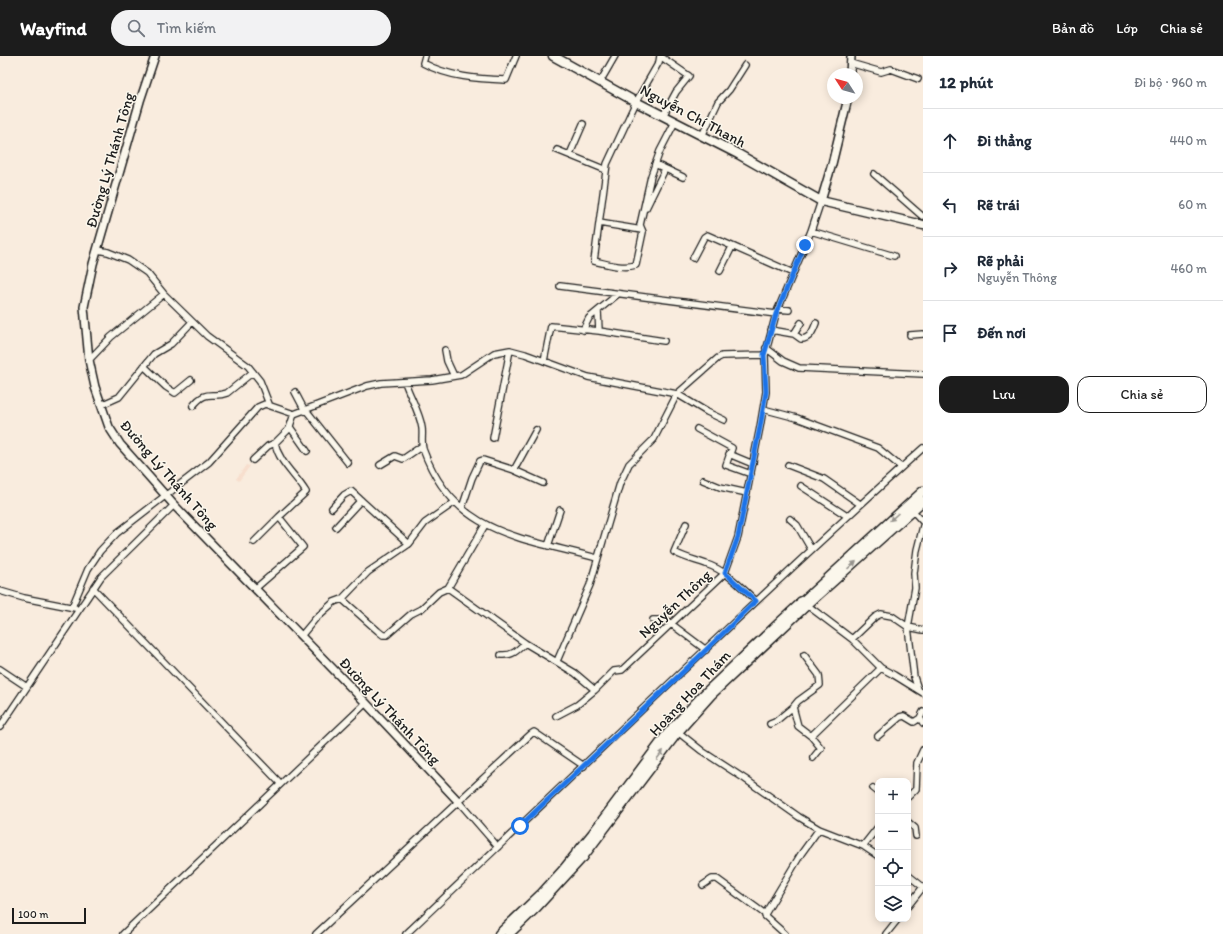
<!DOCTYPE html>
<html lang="vi">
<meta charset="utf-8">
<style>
body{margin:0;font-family:Itim,sans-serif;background:#f2f2f3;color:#1f2937}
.controls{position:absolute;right:12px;bottom:12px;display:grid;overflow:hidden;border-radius:8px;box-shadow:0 2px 10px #0003}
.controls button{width:36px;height:36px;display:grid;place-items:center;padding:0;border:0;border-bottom:1px solid #e0e1e3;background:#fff;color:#1f2937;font:20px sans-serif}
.compass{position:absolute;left:827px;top:12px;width:36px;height:36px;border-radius:50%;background:#fff;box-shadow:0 2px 10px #0003;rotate:306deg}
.scale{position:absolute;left:12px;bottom:10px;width:74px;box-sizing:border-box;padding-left:4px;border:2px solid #1c1c1c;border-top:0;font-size:11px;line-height:14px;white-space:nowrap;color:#1c1c1c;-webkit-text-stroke:3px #fbf7ec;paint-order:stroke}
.stop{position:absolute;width:12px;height:12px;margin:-9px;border:3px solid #1a73e8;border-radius:50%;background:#fff}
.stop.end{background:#1a73e8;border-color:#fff;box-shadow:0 1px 4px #0008}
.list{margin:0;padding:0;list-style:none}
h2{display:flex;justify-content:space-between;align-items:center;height:52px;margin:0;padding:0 16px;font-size:17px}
h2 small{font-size:13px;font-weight:400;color:#747a83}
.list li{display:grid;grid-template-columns:26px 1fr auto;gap:12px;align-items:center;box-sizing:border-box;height:64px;padding:0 16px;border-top:1px solid #e0e1e3}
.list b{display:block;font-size:15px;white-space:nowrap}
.list p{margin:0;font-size:13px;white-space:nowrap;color:#747a83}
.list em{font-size:13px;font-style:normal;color:#747a83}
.actions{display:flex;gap:8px;padding:12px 16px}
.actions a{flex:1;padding:9px 0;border:1px solid #1c1c1c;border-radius:12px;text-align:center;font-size:14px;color:#1c1c1c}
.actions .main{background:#1c1c1c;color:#fff}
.icon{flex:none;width:22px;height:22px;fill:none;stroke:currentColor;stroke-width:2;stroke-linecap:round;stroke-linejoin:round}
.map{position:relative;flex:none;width:923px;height:878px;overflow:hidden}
header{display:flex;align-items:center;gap:24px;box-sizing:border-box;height:56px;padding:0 20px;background:#1c1c1c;color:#fff}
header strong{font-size:19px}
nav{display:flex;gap:22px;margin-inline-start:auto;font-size:14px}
.search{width:280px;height:36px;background:#f2f2f3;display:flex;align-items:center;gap:10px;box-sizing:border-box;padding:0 14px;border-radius:22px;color:#747a83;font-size:15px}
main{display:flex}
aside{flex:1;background:#fff}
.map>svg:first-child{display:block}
</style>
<header>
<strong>Wayfind</strong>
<div class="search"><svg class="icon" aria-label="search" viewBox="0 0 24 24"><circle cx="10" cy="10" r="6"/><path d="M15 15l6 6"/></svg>Tìm kiếm</div>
<nav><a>Bản đồ</a><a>Lớp</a><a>Chia sẻ</a></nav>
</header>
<main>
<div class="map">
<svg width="923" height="878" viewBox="0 0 923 878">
<rect width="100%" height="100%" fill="#f9ecde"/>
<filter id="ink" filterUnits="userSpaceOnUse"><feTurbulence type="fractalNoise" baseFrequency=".025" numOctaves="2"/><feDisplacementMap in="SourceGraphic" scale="8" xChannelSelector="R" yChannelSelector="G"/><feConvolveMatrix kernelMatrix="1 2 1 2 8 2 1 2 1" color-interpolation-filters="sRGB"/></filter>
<g filter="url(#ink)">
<path fill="#f7decd" d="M246 409 250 410 239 425 236 423Z"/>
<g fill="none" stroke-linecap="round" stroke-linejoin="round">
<g stroke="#1c1c1c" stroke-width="8">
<path id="minor" d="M425 0 423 7C449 21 477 23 506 24L516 0
M660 0 659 6 636 46 607 108 594 205C608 208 622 213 636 209L643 176 640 169 651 120 660 95 675 66
M660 0 689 20 676 36 663 60
M850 7 881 16 891 13 918 23
M600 26 615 0
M702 80 718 46 729 34 745 9
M557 94 606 114
M570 98 583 68
M655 108 683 121
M874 118 922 160
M646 152 665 113
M599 167 642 174
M811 175 894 200
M98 194 108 196 128 204 147 217 164 238 207 280 248 310 260 325 269 348
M693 202 704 181 707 179 793 217
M720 215 732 191
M560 230 776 258
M778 253 789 254
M598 255 599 275
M583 274 589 262 618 238
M771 274 794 278 801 283C810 283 813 275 816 267
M794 278 801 267
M910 279 923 278
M766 292 783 305 799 312 923 318
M445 294 447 305 454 320
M89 304 111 281 164 238
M544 305 551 270 599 275 664 285
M144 310 166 331 175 337 191 324
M405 326C410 341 420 357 422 372 423 379 421 385 423 393 454 479 521 481 597 502
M295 336 305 355
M101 349 119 341 154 298 171 288 192 266
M193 350C207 332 212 343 227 337L253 316
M763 353 797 362 878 392 901 411
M306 354 348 407
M290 371 307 395
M697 373 732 392 726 409 751 418
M493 382 510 294
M729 398 753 408
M253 404 268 390 275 387
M380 409 395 400 403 403 422 390
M788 409 824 423 860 448
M514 414 536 374
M703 424 720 431 747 437
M801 430 847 460
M332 452 344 439 351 435 409 488
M462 452 472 422 480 405 483 404 514 414 543 427
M913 455 923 466
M790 463 797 469 811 493
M686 468 674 496C685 502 695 504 706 508 726 514 741 531 756 545
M336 471 361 444
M254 486 279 461
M548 490 560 454
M93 532 280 727
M256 532 303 491 279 461 306 436C296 419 279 407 275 387L289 373 294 358
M448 532 525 587 575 617 595 634 614 615 622 614 725 517 738 481 760 371 766 336 765 299 776 258 811 175 821 145
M0 535 24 542 75 552
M342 543 378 575 383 579H387L411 558 421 553 439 536 448 532 485 469
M807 549 852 583 881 612 894 619 923 637
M72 551 88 513 100 495 117 477 209 406 258 351 265 348 294 358 367 330 381 327 432 324 461 319 494 297 510 294 525 298 588 321 677 338 718 302 722 300 765 299
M653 564H666L706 594
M301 580 316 562 334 546 342 543 368 516 409 488 425 467 455 446
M852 583 875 561 881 558 892 560 908 571 923 574
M501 599C512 600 517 595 525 587
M804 599 819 619 820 629 798 645 793 651 798 670 811 680 881 612
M557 605 590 529 620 427 629 408 654 383 677 338 707 356 724 364
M0 613 27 631
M918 633 914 621 908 571 915 532 914 517 917 494 923 470
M923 656 920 662 923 667
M556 660 577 649 595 634
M770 668 775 666 793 651
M0 671 101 521 174 449
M678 676 702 695 745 723 799 761 819 773 863 790 878 800
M811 680 821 692 813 702
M878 680 900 661 904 660 914 666 920 662
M873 732 878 736
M908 741 916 733 917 707 923 694
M458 745 498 791
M908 766 915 772 916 780
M863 790 878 771
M908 819 923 831
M703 829 712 823H717L765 858
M908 850 923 831
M123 878 366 647
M316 878 531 678 534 676 537 678 584 710
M406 878C578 716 747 550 923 392
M785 878 765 860V858L801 798 819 773
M886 878 898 863"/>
</g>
<g stroke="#1c1c1c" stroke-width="10">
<path id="tertiary" d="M155 0 140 45 93 208 84 251 89 304 95 331 109 371 120 388 174 449 366 647 458 745
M850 18 851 0
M821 145 832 108 848 42"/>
</g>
<g stroke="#1c1c1c" stroke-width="11">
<path id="secondary" d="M553 0 636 46 738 98 821 145 923 169
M499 878 542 837 562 815 592 778 667 678 702 640 780 566 923 435
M509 878 537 851 583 801 678 676 711 639 807 549 923 445"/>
</g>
<g stroke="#1c1c1c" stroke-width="12">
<path id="primary" d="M801 546 807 549
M673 671 678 676
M577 796 583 801"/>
</g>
<use href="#minor" stroke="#fbf7ec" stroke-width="5.5"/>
<use href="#tertiary" stroke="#fbf7ec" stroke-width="7"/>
<use href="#secondary" stroke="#fbf7ec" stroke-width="8"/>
<use href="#primary" stroke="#fbf7ec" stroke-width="9"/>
</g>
<defs><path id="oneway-solid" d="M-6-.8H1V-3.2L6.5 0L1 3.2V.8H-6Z"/></defs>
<g fill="#97948e">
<use href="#oneway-solid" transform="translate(894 461) rotate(138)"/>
<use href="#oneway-solid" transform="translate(852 509) rotate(-41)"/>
<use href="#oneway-solid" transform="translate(660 699) rotate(-53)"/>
</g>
</g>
<g fill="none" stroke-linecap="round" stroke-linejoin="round" filter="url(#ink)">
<path stroke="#1a73e8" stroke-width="5" d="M520 770 706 594 756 545 725 517 738 481 760 371 766 336 764 299 776 258 805 189"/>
</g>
<g text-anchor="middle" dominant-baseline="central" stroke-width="3" stroke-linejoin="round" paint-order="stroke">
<g font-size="15" fill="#1c1c1c" stroke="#fbf7ec">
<text transform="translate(693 60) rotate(28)">Nguyễn Chí Thanh</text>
<text transform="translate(110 104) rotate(-74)">Đường Lý Thánh Tông</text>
<text transform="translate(169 419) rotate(49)">Đường Lý Thánh Tông</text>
<text transform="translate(675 548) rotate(-43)">Nguyễn Thông</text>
<text transform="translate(690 637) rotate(-47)">Hoàng Hoa Thám</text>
<text transform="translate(390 655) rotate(47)">Đường Lý Thánh Tông</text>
</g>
</g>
</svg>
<div class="controls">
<button>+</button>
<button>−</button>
<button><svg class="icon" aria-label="locate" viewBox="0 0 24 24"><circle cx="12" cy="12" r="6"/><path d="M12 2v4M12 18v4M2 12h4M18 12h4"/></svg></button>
<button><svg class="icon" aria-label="layers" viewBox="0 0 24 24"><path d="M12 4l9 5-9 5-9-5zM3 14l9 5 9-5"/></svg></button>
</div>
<svg class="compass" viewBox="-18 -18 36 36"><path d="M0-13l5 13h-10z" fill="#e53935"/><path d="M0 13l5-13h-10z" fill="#747a83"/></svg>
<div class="scale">100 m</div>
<div class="stop" style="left:520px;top:770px"></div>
<div class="stop end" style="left:805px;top:189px"></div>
</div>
<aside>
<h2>12 phút<small>Đi bộ · 960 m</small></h2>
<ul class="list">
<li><svg class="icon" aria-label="ahead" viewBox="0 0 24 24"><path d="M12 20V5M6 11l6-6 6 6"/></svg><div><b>Đi thẳng</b></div><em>440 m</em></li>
<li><svg class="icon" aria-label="left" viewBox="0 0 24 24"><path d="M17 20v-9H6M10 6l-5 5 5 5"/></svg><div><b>Rẽ trái</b></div><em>60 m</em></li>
<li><svg class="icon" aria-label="right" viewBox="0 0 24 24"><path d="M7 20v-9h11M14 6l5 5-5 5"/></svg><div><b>Rẽ phải</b><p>Nguyễn Thông</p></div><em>460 m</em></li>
<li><svg class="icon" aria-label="arrive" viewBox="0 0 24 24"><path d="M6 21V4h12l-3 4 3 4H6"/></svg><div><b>Đến nơi</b></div></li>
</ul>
<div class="actions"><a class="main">Lưu</a><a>Chia sẻ</a></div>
</aside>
</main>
